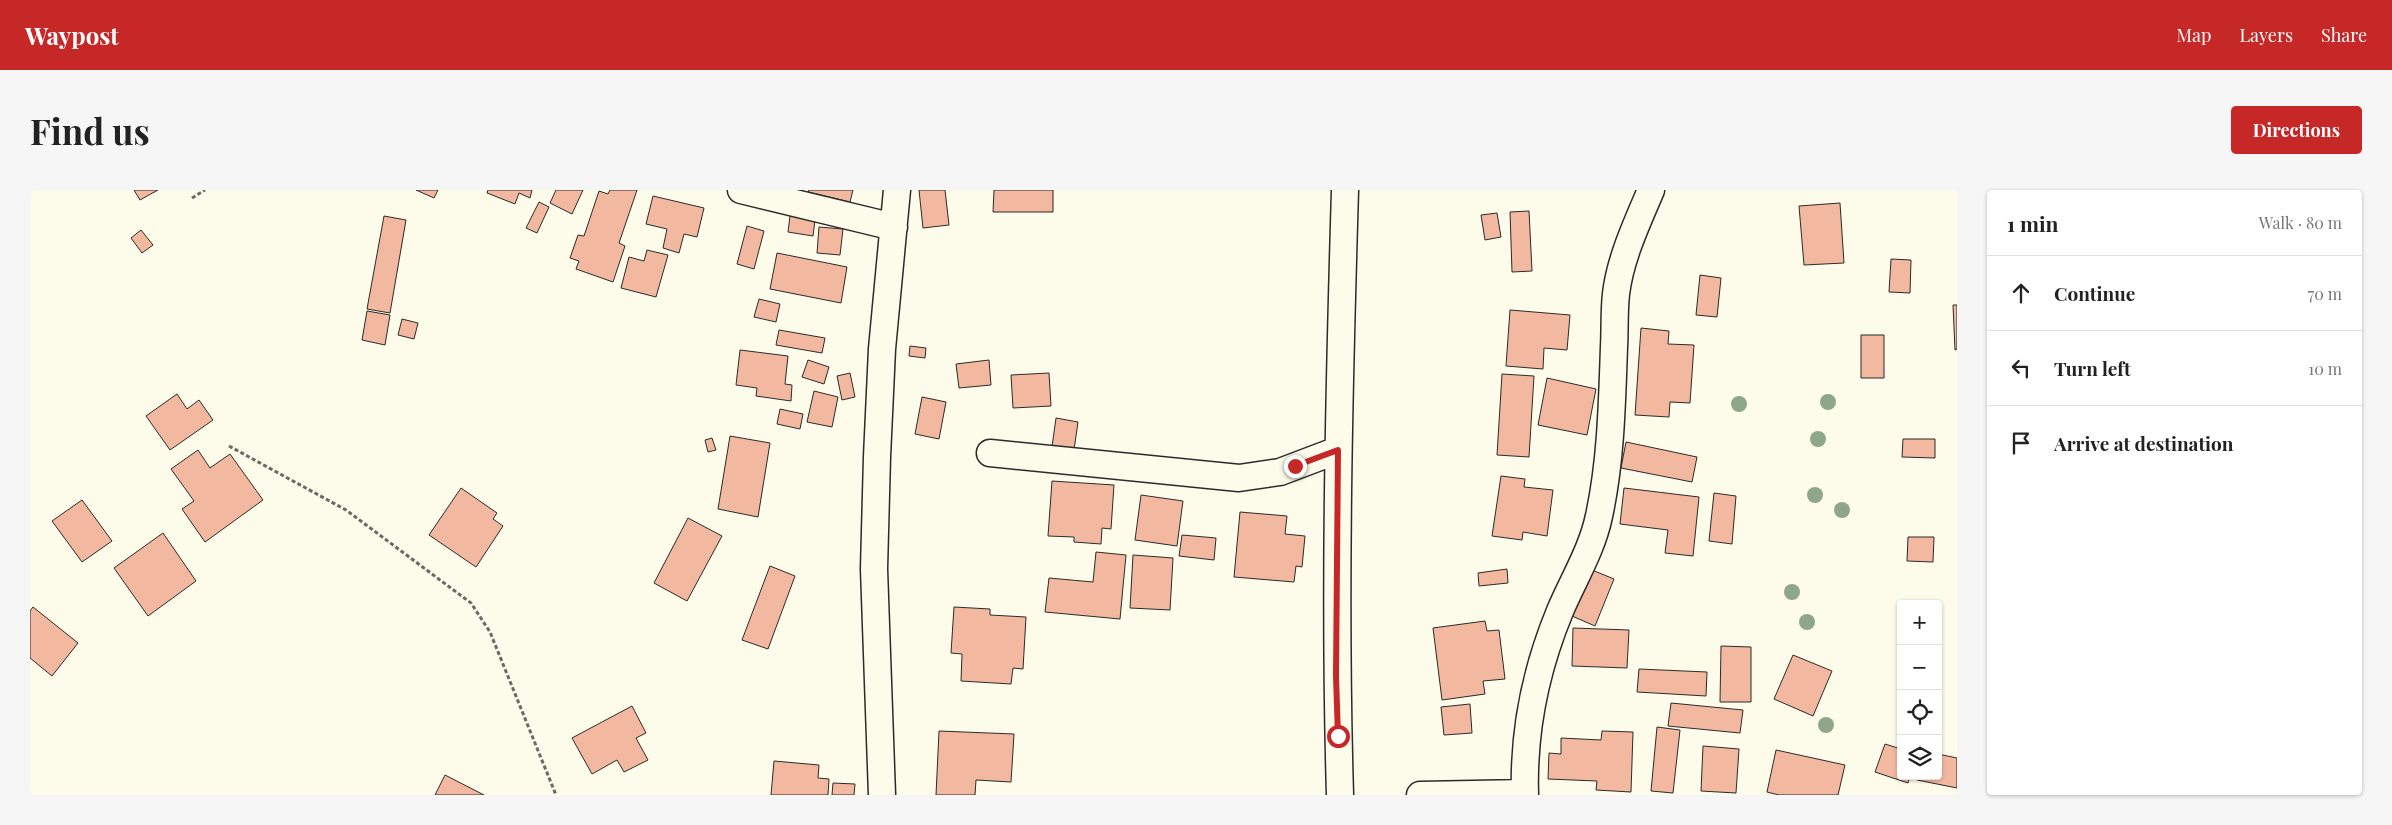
<!DOCTYPE html>
<meta charset="utf-8">
<style>
body{margin:0;font-family:"Playfair Display",serif;background:#f6f6f6;color:#222}
.controls{position:absolute;right:15px;bottom:15px;display:grid;overflow:hidden;border-radius:5px;box-shadow:0 1px 4px #0004}
.controls button{width:45px;height:45px;display:grid;place-items:center;padding:0;border:0;border-bottom:1px solid #e0e0e0;background:#fff;color:#222;font:25px sans-serif}
.stop{position:absolute;width:15px;height:15px;margin:-11px;border:4px solid #c62828;border-radius:50%;background:#fff}
.stop.end{background:#c62828;border-color:#fff;box-shadow:0 1px 5px #0008}
.list{margin:0;padding:0;list-style:none}
h2{display:flex;justify-content:space-between;align-items:center;height:65px;margin:0;padding:0 20px;font-size:21px}
h2 small{font-size:16px;font-weight:400;color:#767676}
.list li{display:grid;grid-template-columns:32px 1fr auto;gap:15px;align-items:center;box-sizing:border-box;height:75px;padding:0 20px;border-top:1px solid #e0e0e0}
.list b{display:block;font-size:19px;white-space:nowrap}
.list em{font-size:16px;font-style:normal;color:#767676}
.icon{flex:none;width:28px;height:28px;fill:none;stroke:currentColor;stroke-width:2;stroke-linecap:round;stroke-linejoin:round}
.map{position:relative;flex:none;width:1927px;height:605px;overflow:hidden;border-radius:5px}
header{display:flex;align-items:center;gap:30px;box-sizing:border-box;height:70px;padding:0 25px;background:#c62828;color:#fff}
header strong{font-size:24px}
nav{display:flex;gap:28px;margin-inline-start:auto;font-size:18px}
.intro{display:flex;align-items:center;justify-content:space-between;box-sizing:border-box;height:120px;padding:0 30px}
h1{margin:0;font-size:35px}
.button{padding:12px 22px;border-radius:5px;background:#c62828;color:#fff;font-size:18px;font-weight:700}
main{display:flex;gap:30px;padding:0 30px}
aside{flex:1;background:#fff;border-radius:5px;box-shadow:0 1px 4px #0004}
.map>svg:first-child{display:block}
</style>
<header>
<strong>Waypost</strong>
<nav><a>Map</a><a>Layers</a><a>Share</a></nav>
</header>
<div class="intro"><h1>Find us</h1><a class="button">Directions</a></div>
<main>
<div class="map">
<svg width="1927" height="605" viewBox="0 0 1927 605">
<rect width="100%" height="100%" fill="#fdfbea"/>
<path fill="#f2b8a0" stroke="#2b2b2b" d="M104 0H128L110 10Z
M386 0H408L404 8Z
M458 0H502L500 8 489 3 485 14 457 3Z
M526 0H553L542 24 520 13Z
M580 0H607L589 53 595 56 583 92 546 79 549 71 540 68 548 45 554 46 569 1 578 4Z
M779 0H823L820 12 778 2Z
M889 0H915L919 35 893 38Z
M964 0H1023V22H963Z
M623 6 674 18 667 47 654 44 649 63 633 58 637 39 616 34Z
M509 12 519 17 507 43 496 38Z
M1810 13 1814 73 1774 75 1769 16Z
M1499 21 1502 81 1482 82 1480 22Z
M1467 23 1471 47 1455 50 1451 25Z
M354 26 376 30 360 123 337 119Z
M760 26 785 30 783 46 758 42Z
M717 36 734 41 724 79 707 74Z
M789 37 813 39 810 65 787 63Z
M111 40 123 55 112 63 101 48Z
M617 60 638 65 626 107 591 98 599 67 614 71Z
M747 63 817 77 811 113 740 99Z
M1861 69 1881 70 1880 103 1859 102Z
M1670 85 1691 88 1687 127 1666 125Z
M729 109 750 114 746 132 724 127Z
M1923 115H1927V159L1925 160Z
M1480 120 1540 125 1537 160 1514 158 1513 179 1476 176Z
M337 121 360 125 355 155 332 150Z
M372 129 388 133 384 149 368 145Z
M1611 138 1639 141 1638 154 1664 155 1660 213 1640 212 1639 227 1605 225Z
M749 140 795 148 792 163 746 155Z
M1831 145H1854V188H1831Z
M880 156 896 158 895 168 879 166Z
M710 160 758 166 755 194 762 195 761 211 726 206 727 198 706 195Z
M778 170 799 177 794 194 772 187Z
M959 170 961 195 929 198 926 174Z
M820 183 825 207 812 210 807 186Z
M1019 183 1021 216 983 218 981 185Z
M1472 184 1504 186 1499 267 1467 265Z
M1517 188 1566 199 1557 245 1508 235Z
M784 201 808 207 802 237 777 232Z
M147 204 157 219 169 210 183 230 140 260 116 226Z
M892 207 916 212 909 249 885 244Z
M750 219 773 224 770 239 747 234Z
M1026 228 1048 232 1043 267 1021 264Z
M700 246 740 253 728 327 688 319Z
M682 248 686 260 678 262 675 250Z
M1873 249H1905V268L1872 267Z
M1596 252 1667 267 1662 292 1591 278Z
M168 260 180 278 200 264 233 310 175 352 152 319 164 311 141 279Z
M1471 286 1495 289 1494 297 1523 300 1517 346 1493 342 1492 350 1462 346Z
M1022 291 1084 295 1081 339 1072 338 1071 354 1044 352V347L1018 346Z
M431 298 467 323 463 329 473 336 446 377 399 345Z
M1594 298 1669 307 1663 366 1635 363 1638 340 1590 334Z
M1684 303 1706 306 1702 354 1679 351Z
M1111 305 1153 311 1147 356 1105 350Z
M52 310 82 351 52 372 22 331Z
M1210 322 1257 326 1255 344 1275 346 1272 377 1266 376 1264 392 1204 387Z
M658 328 692 346 657 411 624 393Z
M133 343 166 391 118 426 84 378Z
M1152 345 1186 348 1184 370 1149 366Z
M1878 347H1904L1903 372 1877 371Z
M1066 362 1096 365 1090 429 1015 422 1019 388 1063 392Z
M1103 365 1143 368 1140 420 1100 418Z
M740 376 765 386 738 459 712 450Z
M1477 379 1478 393 1449 396 1448 383Z
M1562 380 1584 389 1565 436 1542 426Z
M3 417 48 453 22 486 0 468V421Z
M924 417 960 419V425L996 427 993 479 983 478 981 494 931 491 932 464 921 463Z
M1455 431 1457 441 1469 440 1475 489 1453 491 1455 504 1412 510 1403 438Z
M1543 438 1599 440 1597 478 1542 476Z
M1691 456 1721 457V512H1690Z
M1763 465 1802 481 1783 526 1744 509Z
M1609 479 1677 482 1676 506 1607 502Z
M1641 513 1713 520 1710 543 1638 536Z
M1440 514 1442 543 1414 545 1411 517Z
M602 516 616 543 606 548 618 570 594 582 587 570 562 584 542 548Z
M1627 537 1650 540 1643 603 1621 601Z
M909 541 984 544 981 592 946 590 945 605H906Z
M1572 541 1603 542 1601 602 1566 600 1567 591 1518 589 1519 563 1531 564V548L1571 550Z
M1855 554 1871 559V586H1880L1878 593 1845 582Z
M1673 556 1709 559 1706 603 1671 601Z
M1746 560 1815 575 1808 605H1749L1737 602Z
M1908 564 1927 568V598L1887 590 1888 586H1908Z
M744 571 789 575 788 588 799 589 798 605H741Z
M415 585 454 605H405Z
M803 593 825 594 824 605H802Z"/>
<g fill="none" stroke-linecap="round" stroke-linejoin="round">
<g stroke="#2b2b2b" stroke-width="29">
<path id="minor" d="M711 0 864 37
M960 263 1209 288 1250 282 1308 260
M852 605 844 379 847 267 852 159 867 0
M1310 605C1304 403 1309 202 1315 0
M1390 605 1495 603
M1495 605C1493 541 1506 479 1530 421 1543 390 1562 360 1569 326 1581 271 1582 213 1584 157 1585 140 1584 121 1586 104 1590 69 1607 33 1621 0"/>
</g>
<path stroke="#6a6964" stroke-width="3" stroke-dasharray="4 2.5" stroke-linecap="butt" d="M162 8 175 0
M199 256 316 320 441 413 460 442 526 605"/>
<use href="#minor" stroke="#fdfbea" stroke-width="26"/>
</g>
<g fill="#8ea78a">
<circle cx="1798" cy="212" r="8"/>
<circle cx="1709" cy="214" r="8"/>
<circle cx="1788" cy="249" r="8"/>
<circle cx="1785" cy="305" r="8"/>
<circle cx="1812" cy="320" r="8"/>
<circle cx="1762" cy="402" r="8"/>
<circle cx="1777" cy="432" r="8"/>
<circle cx="1796" cy="535" r="8"/>
</g>
<g fill="none" stroke-linecap="round" stroke-linejoin="round">
<path stroke="#c62828" stroke-width="6" d="M1265 276 1308 260 1306 486 1308 546"/>
</g>
</svg>
<div class="controls">
<button>+</button>
<button>−</button>
<button><svg class="icon" aria-label="locate" viewBox="0 0 24 24"><circle cx="12" cy="12" r="6"/><path d="M12 2v4M12 18v4M2 12h4M18 12h4"/></svg></button>
<button><svg class="icon" aria-label="layers" viewBox="0 0 24 24"><path d="M12 4l9 5-9 5-9-5zM3 14l9 5 9-5"/></svg></button>
</div>
<div class="stop" style="left:1308px;top:546px"></div>
<div class="stop end" style="left:1265px;top:276px"></div>
</div>
<aside>
<h2>1 min<small>Walk · 80 m</small></h2>
<ul class="list">
<li><svg class="icon" aria-label="ahead" viewBox="0 0 24 24"><path d="M12 20V5M6 11l6-6 6 6"/></svg><div><b>Continue</b></div><em>70 m</em></li>
<li><svg class="icon" aria-label="left" viewBox="0 0 24 24"><path d="M17 20v-9H6M10 6l-5 5 5 5"/></svg><div><b>Turn left</b></div><em>10 m</em></li>
<li><svg class="icon" aria-label="arrive" viewBox="0 0 24 24"><path d="M6 21V4h12l-3 4 3 4H6"/></svg><div><b>Arrive at destination</b></div></li>
</ul>
</aside>
</main>
